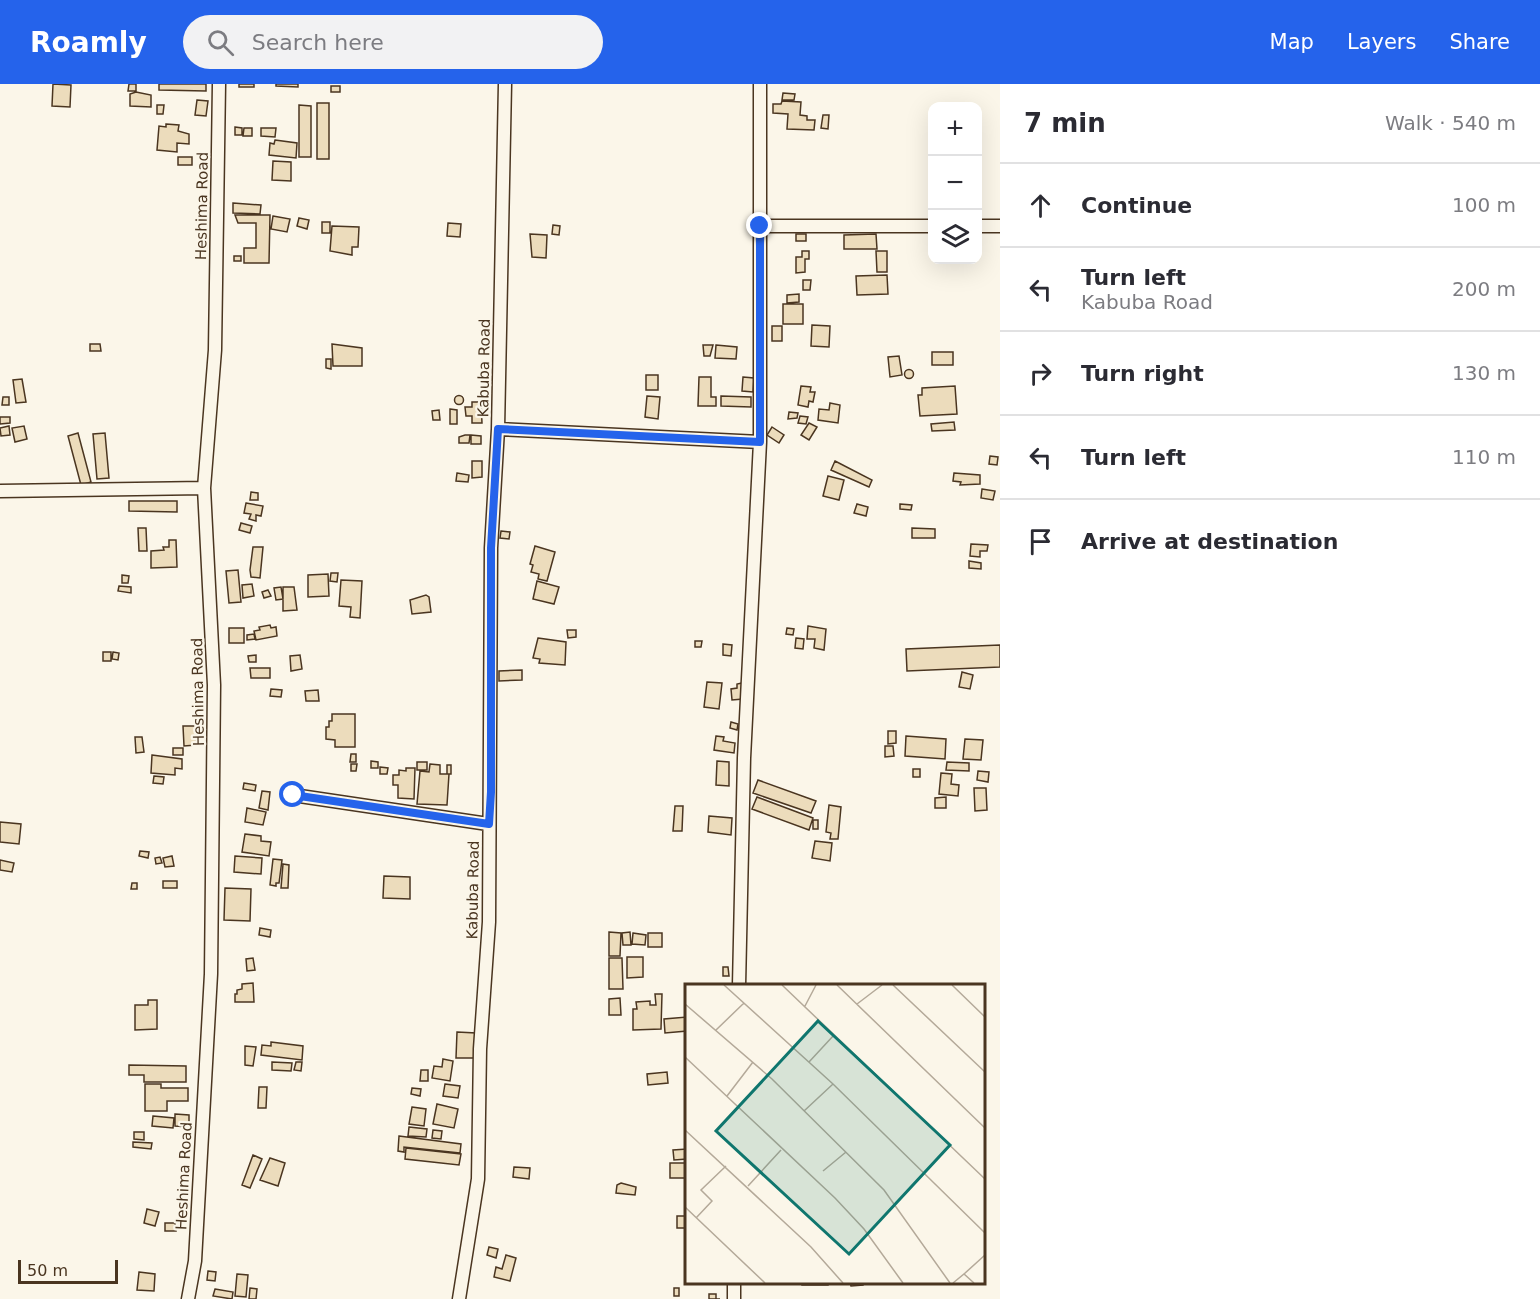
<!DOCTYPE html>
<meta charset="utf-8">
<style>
body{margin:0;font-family:"DejaVu Sans",sans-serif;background:#f2f2f3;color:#2b2b33}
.controls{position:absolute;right:18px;top:18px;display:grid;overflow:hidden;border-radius:12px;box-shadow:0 6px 24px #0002}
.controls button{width:54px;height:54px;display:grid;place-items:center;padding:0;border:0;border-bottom:2px solid #e1e1e2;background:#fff;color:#2b2b33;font:30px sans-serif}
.scale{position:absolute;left:18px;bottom:15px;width:100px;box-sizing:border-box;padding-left:6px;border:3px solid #4a3520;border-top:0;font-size:16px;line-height:21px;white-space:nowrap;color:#4a3520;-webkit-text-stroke:4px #fbf6e9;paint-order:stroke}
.stop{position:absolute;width:18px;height:18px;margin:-14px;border:4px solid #2563eb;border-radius:50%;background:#fff}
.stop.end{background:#2563eb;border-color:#fff;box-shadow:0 2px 6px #0008}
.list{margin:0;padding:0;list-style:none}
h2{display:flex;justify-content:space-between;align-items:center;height:78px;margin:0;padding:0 24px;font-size:26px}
h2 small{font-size:20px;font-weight:400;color:#7c7c81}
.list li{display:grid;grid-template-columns:39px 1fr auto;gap:18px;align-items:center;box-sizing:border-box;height:84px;padding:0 24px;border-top:2px solid #e1e1e2}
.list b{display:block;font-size:22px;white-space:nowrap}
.list p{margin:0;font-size:20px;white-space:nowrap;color:#7c7c81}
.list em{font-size:20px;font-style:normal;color:#7c7c81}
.icon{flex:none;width:33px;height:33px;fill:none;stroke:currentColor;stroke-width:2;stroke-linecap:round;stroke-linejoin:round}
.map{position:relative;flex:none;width:1000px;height:1215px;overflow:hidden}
header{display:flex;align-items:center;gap:36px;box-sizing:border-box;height:84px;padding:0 30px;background:#2563eb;color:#fff}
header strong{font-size:28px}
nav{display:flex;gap:33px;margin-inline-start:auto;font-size:21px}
.search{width:420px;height:54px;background:#f2f2f3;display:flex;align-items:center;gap:15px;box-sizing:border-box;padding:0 21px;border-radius:33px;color:#7c7c81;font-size:22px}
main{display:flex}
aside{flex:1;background:#fff}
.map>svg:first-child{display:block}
</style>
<header>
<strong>Roamly</strong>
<div class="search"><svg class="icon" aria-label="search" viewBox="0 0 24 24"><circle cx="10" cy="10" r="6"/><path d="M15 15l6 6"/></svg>Search here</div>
<nav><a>Map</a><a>Layers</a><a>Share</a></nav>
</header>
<main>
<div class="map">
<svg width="1000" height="1215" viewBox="0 0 1000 1215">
<rect width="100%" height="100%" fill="#fbf6e9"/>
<path fill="#ecdcbc" stroke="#4a3520" stroke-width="1.5" d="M53 0 71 1 70 23 52 22Z
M129 0H136V7H128Z
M159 0H206V7L159 6Z
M239 0H254V3H239Z
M276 0H298V3L276 2Z
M331 2H340V8H331Z
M136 8 151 11V23L130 22V10Z
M783 9 795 10 794 16H782Z
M197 16 208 17 206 32 195 31Z
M782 17 801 18 800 31 807 32V36H815L814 46 787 45 788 30 773 29V20H781Z
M317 19H329V75H317Z
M157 21H164L163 30H157Z
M299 21 311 22V73H299Z
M823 31H829L828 45 821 44Z
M166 40 179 41 178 47 189 50V60L177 59V68L157 66 159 42 166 43Z
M235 43 242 44V51H235Z
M244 44H252V52H243Z
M261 44H276L275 53 261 52Z
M275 56 297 59 296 74 269 71 270 59 274 60Z
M178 73H192V81H178Z
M273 77 291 78V97L272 96Z
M233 119 261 121 260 130 233 129Z
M235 131H270L269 179H244V164H256V139H238Z
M273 132 290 135 287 148 271 145Z
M299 134 309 136 307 145 297 142Z
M322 138H330V149H322Z
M448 139 461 140 460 153 447 152Z
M553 141 560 142 559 151 552 150Z
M332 142 359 143 358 163H352V171L330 167Z
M530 150 547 151 546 174 532 173Z
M796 150H806V157H796Z
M876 150 877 165H844V151Z
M802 167H809V175H805V188L796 189V173H802Z
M876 167H887V188H877Z
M234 172H241V177H234Z
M887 191 888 210 857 211 856 192Z
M803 196H811L810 206H803Z
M799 210V218L787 219V211Z
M783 220H803V240H783Z
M812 241 830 242 829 263 811 262Z
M772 242H782V257H772Z
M90 260H100L101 267H90Z
M332 260 362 264V282H333Z
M703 261H713L710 272H704Z
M716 261 737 263 736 275 715 274Z
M932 268H953V281H932Z
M899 272 902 291 890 293 888 273Z
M326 275H331V285L326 284Z
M904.5 290a4.5 4.5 0 1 1 9 0a4.5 4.5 0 1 1-9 0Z
M646 291H658V306H646Z
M699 293H711V313H716V322H698Z
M743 293 754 294 753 308 742 307Z
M22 295 26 318 16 319 13 296Z
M801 302 811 303 810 308H815L813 318 809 317 808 323 798 321Z
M955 302 957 330 920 332 918 311H922V304Z
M454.5 316a4.5 4.5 0 1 1 9 0a4.5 4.5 0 1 1-9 0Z
M647 312 660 313 658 335 645 333Z
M721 312 751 313V323L721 322Z
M3 313H9V321H2Z
M472 318H481L482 339H472V332H466L465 323H472Z
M830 319 840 321 838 339 818 336 819 325 829 326Z
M450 325 457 326V340H450Z
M439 326 440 336H433L432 327Z
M789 328 798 329 797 334 788 335Z
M800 332 808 333 806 340 798 339Z
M0 333H10V339L0 340Z
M954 338 955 346 932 347 931 340Z
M809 339 817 343 809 356 801 351Z
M9 342 10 351 1 352 0 344Z
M24 342 27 355 15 358 12 344Z
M772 343 784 351 779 359 767 351Z
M78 349 91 398 81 401 68 352Z
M105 349 109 394 97 395 93 350Z
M465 351H470L469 359H459V353Z
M471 351 481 352V360H471Z
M990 372 998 373 997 381 989 380Z
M472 377H482V393L472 394Z
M835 377 872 396 869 403 831 386Z
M457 389 469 391 468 398 456 397Z
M954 389 980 391V400L960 401 961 398 953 397Z
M828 392 844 396 839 416 823 412Z
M982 405 995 407 993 416 981 414Z
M251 408 258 409V416H250Z
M129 417H177V428L129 427Z
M246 419 263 422 261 432 256 431V437L249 435 251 430 244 429Z
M857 420 868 423 866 432 854 429Z
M900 420 912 421 911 426 900 425Z
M241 439 252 442 250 449 239 446Z
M138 444H146L147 467H139Z
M912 444 935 445V454H912Z
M501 447 510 448 509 455 500 454Z
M169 456H176L177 483 151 484V467L164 466 163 463H169Z
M971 460 988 461 987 467H980V473L970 472Z
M535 462 555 468 547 497 538 495 539 490 531 488 533 481 530 480Z
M253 463H263L260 494 251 493 250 486Z
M969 477 981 479V485L969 484Z
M238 486 241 518 229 519 226 487Z
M331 489H338L337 498 330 497Z
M328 490 329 512 308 513V491Z
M122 491 129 492 128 499H122Z
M341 496 362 497 360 534 350 533 351 523 339 522Z
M537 497 559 503 554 520 533 515Z
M252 500 254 512 243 514 242 501Z
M119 502 131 503V509L118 507Z
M281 503 283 515 276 516 274 504Z
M283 503H294L297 526 283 527Z
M268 506 271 512 264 514 262 508Z
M426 511 429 513 431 528 412 530 410 516Z
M270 541 271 544 276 543 277 552 256 556 254 547 260 546 259 543Z
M808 542 826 545 824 566 814 564 815 555H807Z
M229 544H244V559H229Z
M787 544 794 545 793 551 786 550Z
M567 546H576V553L568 554Z
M254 550 255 555 247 556V551Z
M538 554 566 558 565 581 539 579 540 575 533 574Z
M796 554 804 555 803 565 795 564Z
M695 557H702L701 563H695Z
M723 560 732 561 731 572 723 571Z
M1000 561V583L907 587 906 565Z
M103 568H111V577H103Z
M113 568 119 569 118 576 112 575Z
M256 571V578H249L248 572Z
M300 571 302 585 291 587 290 572Z
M250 584H270V594H251Z
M522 586V596L499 597V587Z
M962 588 973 591 970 605 959 603Z
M707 598 722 599 719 625 704 623Z
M742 599 743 615 732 616 731 605 737 604V600Z
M271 605 282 606 281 613 270 612Z
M318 606 319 617H306L305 607Z
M332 630H355V663H335V656L326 655V643H329V637H332Z
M731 638 738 640 737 646 730 644Z
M183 642H196V661L184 662Z
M888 647H896V659L888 660Z
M716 652 724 653 723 657 735 659 734 669 714 666Z
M906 652 946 655 945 675 905 672Z
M135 653H142L144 668 136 669Z
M965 655 983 656 981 676 963 675Z
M885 662H893L894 672 885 673Z
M173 664H183V671H173Z
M351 670H356V678H350Z
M152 671 182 675V685L175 684V691L151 689Z
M371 677 378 678V684H371Z
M717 677 729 678V702L716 701Z
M417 678H427V686H417Z
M947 678 969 679V687L946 686Z
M351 680H357L356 687H351Z
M430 680 440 681V690H449L447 721 417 720 420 687 429 688Z
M447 681H451V690H447Z
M380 683 388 684 387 690H380Z
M406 684H415L414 715 398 714V701H393V691H399V686L406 687Z
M913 685H920V693H913Z
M978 687 989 688 988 698 977 696Z
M941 689 952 690 951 700 959 701 958 712 939 710Z
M154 692 164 693 163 700 153 699Z
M758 696 816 717 811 729 753 709Z
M244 699 256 701 255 707 243 705Z
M974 704H986L987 726 975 727Z
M262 707 270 708 268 726 259 724Z
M757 713 813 734 809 746 752 725Z
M946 713V724H935V714Z
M829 721 841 723 838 755H830L831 749 826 748Z
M675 722H683L682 747H673Z
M247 724 266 728 263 741 245 738Z
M709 732 732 734 731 751 708 748Z
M813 736H818V745H813Z
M0 738 21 740 19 760 0 758Z
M245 750 261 752V757L271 758 269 772 242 768Z
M815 757 832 759 830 777 812 774Z
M140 767 149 768 148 774 139 772Z
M172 772 174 782 165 783 163 774Z
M235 772 262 774 261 790 234 788Z
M160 773 162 779 156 780 155 774Z
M273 775 282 776 279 799H276V802L270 801Z
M0 776 14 779 12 788 0 786Z
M283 780 289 781 288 804H281Z
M384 792 410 793V815L383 814Z
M163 797H177V804H163Z
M132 799H137V805H131Z
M225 804 251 805 250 837 224 836Z
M260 844 271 846 270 853 259 851Z
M609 848 621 849 620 872H609Z
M630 848 631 861H623L622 849Z
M633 849 646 851 645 861 632 860Z
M648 849H662V863H648Z
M627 873H643V893L627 894Z
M253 874 255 886 247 887 246 875Z
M609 874H622L623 905H609Z
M723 883H728L729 892H723Z
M253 899 254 918H235V910H237V906L242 905V900Z
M655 910H662L661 945 633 946V925H637L636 918 650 917V921H656Z
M620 914 621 931H609V915Z
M148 916H157V945L135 946V921H148Z
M687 933V947L665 949 664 935Z
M457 948 476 949 475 974H456Z
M271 958 303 962 302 976 261 971 262 961 271 962Z
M245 962 256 963 253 982 245 981Z
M443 975 453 977 450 997 432 994 434 982 442 983Z
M272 978 292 979 291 987 272 986Z
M296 978H302L301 987 294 986Z
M129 981 186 982V998H144V991H129Z
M421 986H428V997H420Z
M667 988 668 999 648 1001 647 990Z
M145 1000H161V1004H188V1017H167V1027H145Z
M445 1000 460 1002 458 1014 443 1012Z
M259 1003H267L266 1024H258Z
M412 1004 421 1005 420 1012 411 1010Z
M437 1020 458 1025 454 1044 433 1040Z
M412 1023 426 1025 424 1042 409 1040Z
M175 1030 189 1031V1043L175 1042Z
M153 1032 174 1034 173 1044 152 1042Z
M409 1043 427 1045 426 1053 408 1052Z
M433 1046 442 1047 441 1055 432 1054Z
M134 1048H144V1056L134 1055Z
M399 1052 461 1060 460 1069 404 1063V1068L398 1067Z
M133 1058 152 1059 151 1065 133 1063Z
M406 1064 461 1070 459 1081 405 1075Z
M687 1065V1075L674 1076 673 1066Z
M253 1071 262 1075 250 1104 242 1101Z
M270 1074 285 1079 278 1102 260 1096Z
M670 1079H687V1094H670Z
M514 1083 530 1084 529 1095 513 1093Z
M621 1099 636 1103 635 1111 616 1109 617 1101Z
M147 1125 159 1128 155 1142 144 1139Z
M677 1132H685V1144H677Z
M165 1139H175L176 1147H165Z
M489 1163 498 1165 496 1174 487 1171Z
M506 1171 516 1174 510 1197 494 1193 496 1183 502 1185Z
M208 1187 216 1188 215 1197 207 1196Z
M139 1188 155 1190 154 1207 137 1206Z
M237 1190 248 1191 246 1213 235 1212Z
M802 1198H828V1201H802Z
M850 1198H863V1201L851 1202Z
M250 1204 257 1205 256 1215H249Z
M674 1204H679V1212H674Z
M215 1205 233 1208 232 1215 213 1212Z
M709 1210H716V1215H720H709Z"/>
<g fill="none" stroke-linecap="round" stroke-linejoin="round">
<g stroke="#4a3520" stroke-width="15">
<path id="minor" d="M760 142H933
M978 142H1000
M498 345 760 358
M0 407 204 404
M293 711 488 740
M739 902 744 674 760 358V0
M188 1215 195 1177 211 890 214 601 204 404 215 266 219 0
M459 1215 478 1095 480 965 489 838 491 464 498 345 505 0
M734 1215V1198"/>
</g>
<use href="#minor" stroke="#fbf6e9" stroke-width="12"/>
</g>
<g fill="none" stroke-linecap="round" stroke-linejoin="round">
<path stroke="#2563eb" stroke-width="8" d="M293 711 489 740 491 708V464L498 345 760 358V142"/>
</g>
<g text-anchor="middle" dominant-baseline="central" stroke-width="4.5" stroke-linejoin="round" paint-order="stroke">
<g font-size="15" fill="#4a3520" stroke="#fbf6e9">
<text transform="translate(202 122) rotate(-89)">Heshima Road</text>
<text transform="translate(484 284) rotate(-89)">Kabuba Road</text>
<text transform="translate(198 608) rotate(-91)">Heshima Road</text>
<text transform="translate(473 806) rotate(-89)">Kabuba Road</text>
<text transform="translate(184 1092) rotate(-87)">Heshima Road</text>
</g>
</g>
<g transform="translate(685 900)">
<rect width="300" height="300" fill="#fbf6e9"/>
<path fill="none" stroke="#b4a999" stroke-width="1.5" d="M39 1 148 100 300 249M97 1 300 195M152 1 300 144M208 1 300 88M267 1 300 33M0 20 87 95 199 206 265 299M172 20 197 1M120 22 131 1M31 46 59 19M0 73 150 214 179 245 218 299M124 78 149 51M42 112 68 78M119 127 148 100M0 146 126 263 158 299M138 187 161 168M63 202 96 166M0 223 80 299M11 234 27 217 16 206 41 182M279 290 300 271M268 299 279 290 289 299"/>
<path fill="#0f766e" fill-opacity="0.15" stroke="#0f766e" stroke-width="3" d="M133 37 265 161 164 270 31 147Z"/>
<rect width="300" height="300" fill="none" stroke="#4a3520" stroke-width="3"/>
</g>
</svg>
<div class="controls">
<button>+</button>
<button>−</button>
<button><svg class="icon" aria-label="layers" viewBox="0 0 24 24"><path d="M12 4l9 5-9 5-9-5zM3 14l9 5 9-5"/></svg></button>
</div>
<div class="scale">50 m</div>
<div class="stop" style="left:293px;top:711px"></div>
<div class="stop end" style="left:760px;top:142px"></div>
</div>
<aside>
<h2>7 min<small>Walk · 540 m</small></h2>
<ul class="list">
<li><svg class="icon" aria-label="ahead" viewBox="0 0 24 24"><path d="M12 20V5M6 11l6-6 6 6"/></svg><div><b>Continue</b></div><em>100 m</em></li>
<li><svg class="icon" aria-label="left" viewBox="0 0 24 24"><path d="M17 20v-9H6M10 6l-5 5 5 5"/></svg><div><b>Turn left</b><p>Kabuba Road</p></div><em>200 m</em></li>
<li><svg class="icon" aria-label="right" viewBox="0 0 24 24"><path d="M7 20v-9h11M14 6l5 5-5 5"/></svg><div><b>Turn right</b></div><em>130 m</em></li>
<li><svg class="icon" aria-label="left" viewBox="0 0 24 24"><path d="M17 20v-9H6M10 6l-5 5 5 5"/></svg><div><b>Turn left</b></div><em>110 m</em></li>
<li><svg class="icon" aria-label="arrive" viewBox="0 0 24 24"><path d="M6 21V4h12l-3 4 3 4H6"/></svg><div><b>Arrive at destination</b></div></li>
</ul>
</aside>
</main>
